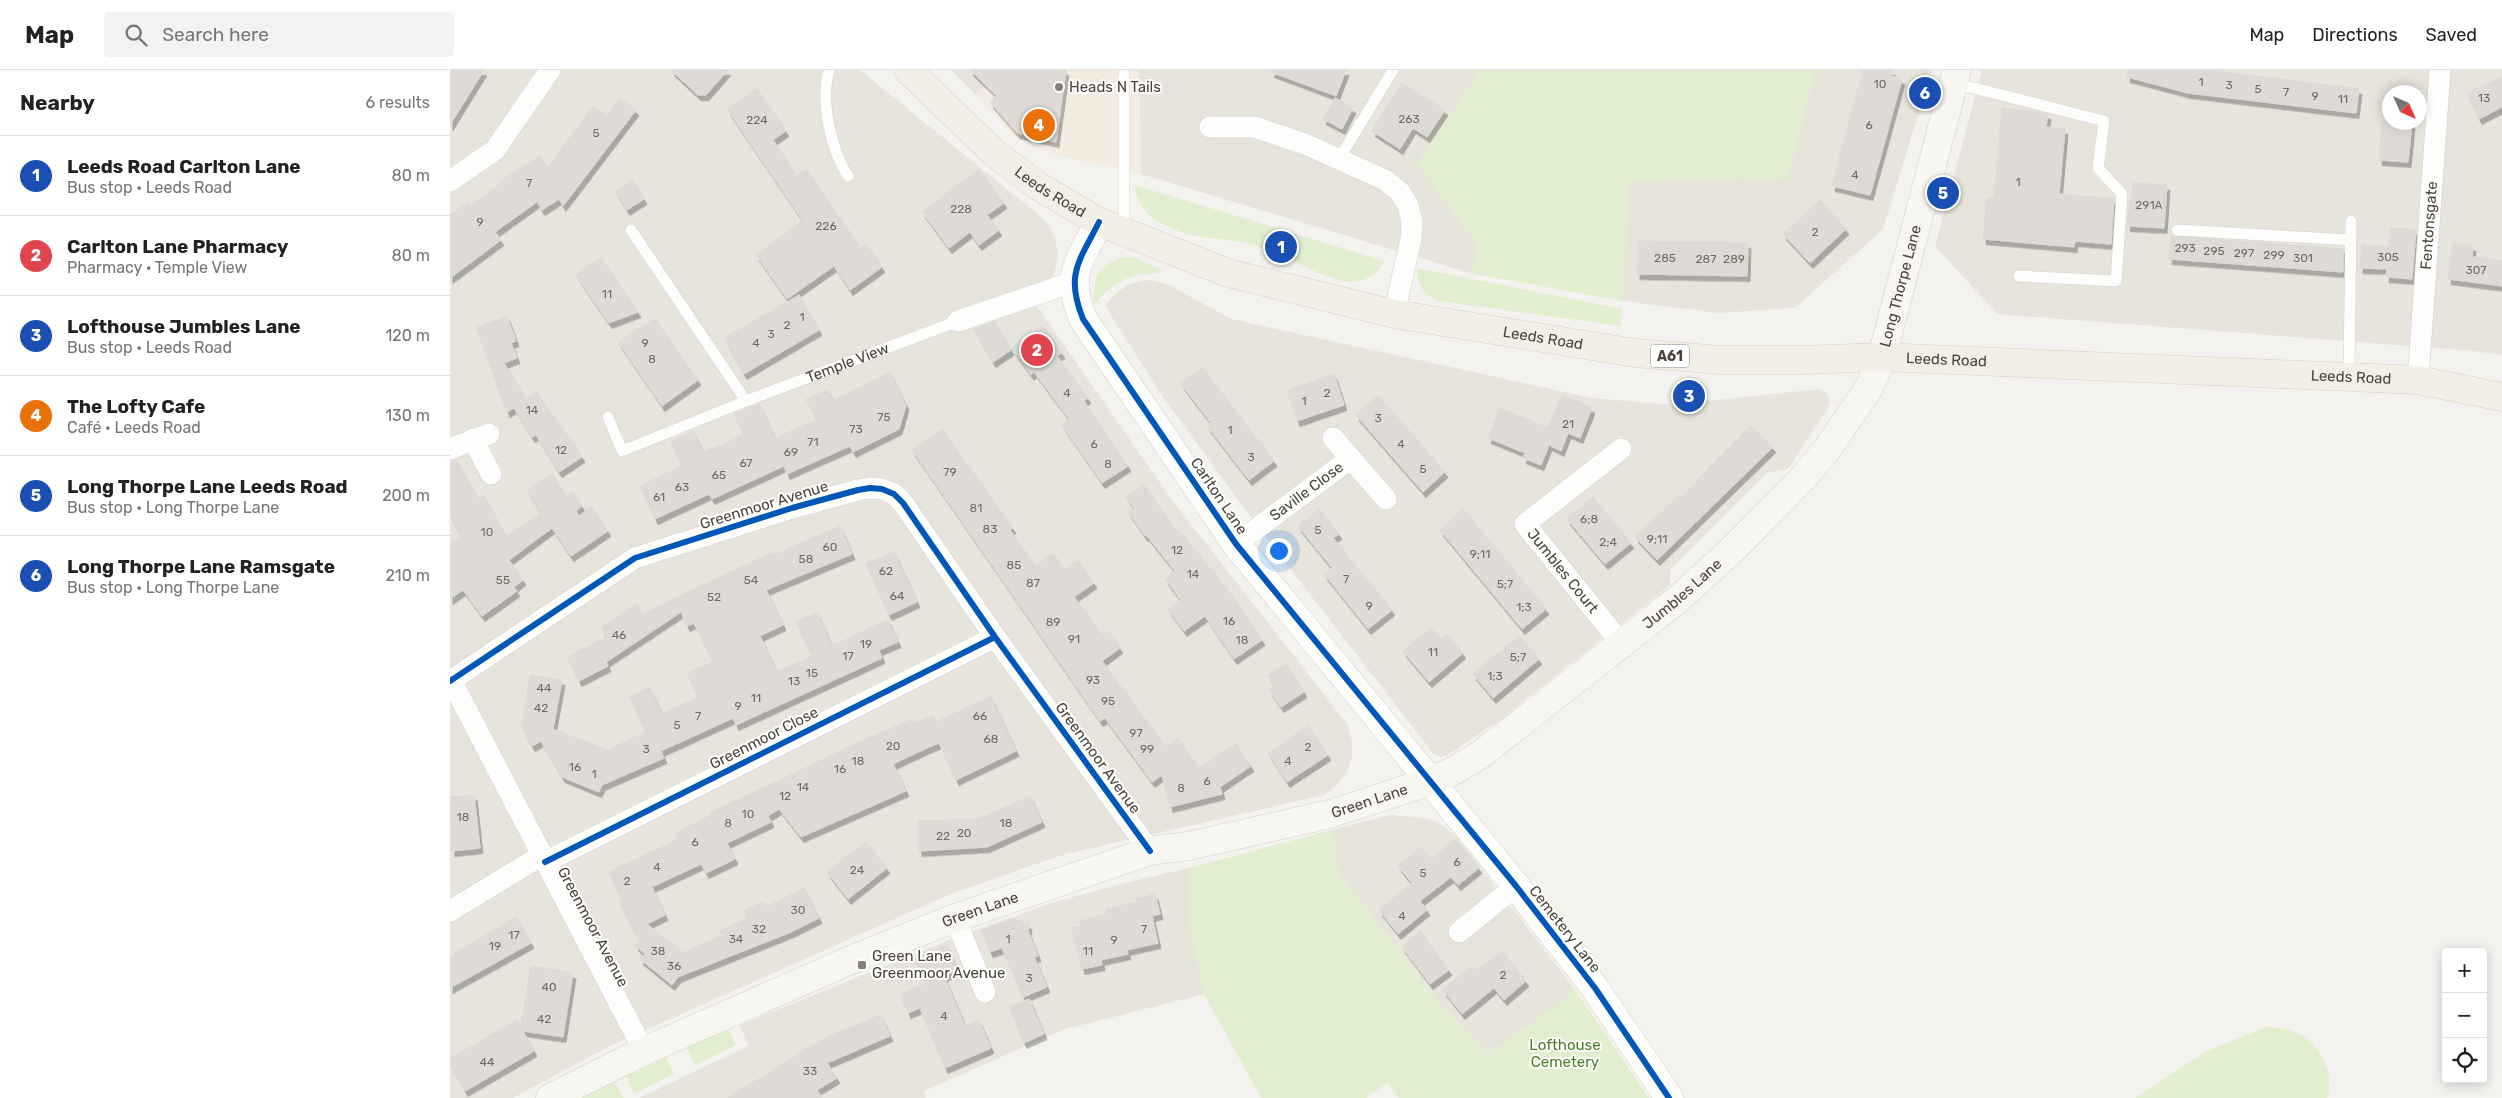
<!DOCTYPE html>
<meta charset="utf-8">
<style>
body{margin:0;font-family:Rubik,sans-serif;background:#f2f2f2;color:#222}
.controls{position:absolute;right:15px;bottom:15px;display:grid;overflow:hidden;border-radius:5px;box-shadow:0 2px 12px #0003}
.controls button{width:45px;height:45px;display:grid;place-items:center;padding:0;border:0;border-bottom:1px solid #e0e0e0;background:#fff;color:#222;font:25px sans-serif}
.compass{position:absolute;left:1932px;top:15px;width:45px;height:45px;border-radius:50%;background:#fff;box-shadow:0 2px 12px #0003;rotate:135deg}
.you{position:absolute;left:828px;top:480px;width:18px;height:18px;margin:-12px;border:4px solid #fff;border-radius:50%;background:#1a73e8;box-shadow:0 0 0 8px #1a73e833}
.badge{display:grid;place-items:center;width:32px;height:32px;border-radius:50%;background:#868178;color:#fff;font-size:16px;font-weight:700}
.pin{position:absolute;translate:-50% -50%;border:2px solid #fff;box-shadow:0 1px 5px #0006}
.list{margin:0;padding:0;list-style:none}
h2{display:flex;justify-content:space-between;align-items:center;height:65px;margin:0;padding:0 20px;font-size:21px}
h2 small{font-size:16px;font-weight:400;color:#767676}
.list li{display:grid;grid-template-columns:32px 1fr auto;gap:15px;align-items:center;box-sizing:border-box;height:80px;padding:0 20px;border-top:1px solid #e0e0e0}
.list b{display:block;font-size:19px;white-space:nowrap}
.list p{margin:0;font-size:16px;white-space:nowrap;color:#767676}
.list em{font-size:16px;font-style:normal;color:#767676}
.icon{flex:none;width:28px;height:28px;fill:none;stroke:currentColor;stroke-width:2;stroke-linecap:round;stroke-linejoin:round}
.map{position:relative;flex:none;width:2052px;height:1028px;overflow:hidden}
header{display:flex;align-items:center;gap:30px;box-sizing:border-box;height:70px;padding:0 25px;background:#fff;border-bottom:1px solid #e0e0e0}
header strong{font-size:24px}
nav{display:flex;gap:28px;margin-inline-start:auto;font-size:18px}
.search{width:350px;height:45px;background:#f2f2f2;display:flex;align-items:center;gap:12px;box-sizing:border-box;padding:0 18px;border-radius:5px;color:#767676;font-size:19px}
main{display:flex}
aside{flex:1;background:#fff}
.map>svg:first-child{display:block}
</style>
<header>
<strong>Map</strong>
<div class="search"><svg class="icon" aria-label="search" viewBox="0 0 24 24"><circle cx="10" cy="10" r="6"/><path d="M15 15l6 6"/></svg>Search here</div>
<nav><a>Map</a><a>Directions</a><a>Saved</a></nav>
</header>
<main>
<aside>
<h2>Nearby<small>6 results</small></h2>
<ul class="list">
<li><span class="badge" style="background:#1a4fb4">1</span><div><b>Leeds Road Carlton Lane</b><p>Bus stop · Leeds Road</p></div><em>80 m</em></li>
<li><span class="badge" style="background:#e0444e">2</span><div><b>Carlton Lane Pharmacy</b><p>Pharmacy · Temple View</p></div><em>80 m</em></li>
<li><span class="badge" style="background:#1a4fb4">3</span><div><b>Lofthouse Jumbles Lane</b><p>Bus stop · Leeds Road</p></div><em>120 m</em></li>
<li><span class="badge" style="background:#e8710a">4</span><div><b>The Lofty Cafe</b><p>Café · Leeds Road</p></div><em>130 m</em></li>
<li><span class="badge" style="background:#1a4fb4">5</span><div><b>Long Thorpe Lane Leeds Road</b><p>Bus stop · Long Thorpe Lane</p></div><em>200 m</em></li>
<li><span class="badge" style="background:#1a4fb4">6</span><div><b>Long Thorpe Lane Ramsgate</b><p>Bus stop · Long Thorpe Lane</p></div><em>210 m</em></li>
</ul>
</aside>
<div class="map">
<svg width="2052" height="1028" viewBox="0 0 2052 1028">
<defs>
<filter id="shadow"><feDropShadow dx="3" dy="5.5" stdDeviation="0" flood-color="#0004"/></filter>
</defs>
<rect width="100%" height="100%" fill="#f4f2ee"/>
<path fill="#e7e4dc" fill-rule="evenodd" d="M0 0H410L596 151 605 166 608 186 604 205 594 214 575 219 722 430 898 655 902 671V687L897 702 887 715 874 725 616 784 574 798 496 826 160 976 63 1028H0Z
M501 0H552L526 25Z
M689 0H1031L968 92 1029 178 1020 203 691 104Z
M1365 0H1482L1433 159 1345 238 1268 243 1172 231 1179 111 1338 108Z
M1532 0H2052V285L2023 281 1547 244 1485 176ZM1940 22H1970V52H1940Z
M698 210 717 214 781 249 1142 328 1223 335 1370 319 1376 323 1381 333 1338 399 1317 403 1220 500V515L1047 652 998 685 990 687 983 683 820 473 712 326 655 236 665 224 679 214Z
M940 745 978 748 992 755 1007 767 1121 914 1116 929 1038 985 989 932 888 803 882 760Z
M739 798V850L754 924 612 960 474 1021 476 1028H189L298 976 290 955 499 870 598 834 666 815Z"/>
<path fill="#f3ebdf" d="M552 0H689L691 104 606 85 565 67 526 25Z"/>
<path fill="#e1eecf" d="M1031 0H1365L1338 108 1179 111 1172 231 1020 203 1029 178 968 92Z
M684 115 935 191C927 203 917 212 901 212 880 212 838 187 816 179 777 164 740 174 703 148 692 140 687 128 684 115Z
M674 187H684L710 199 708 203C677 205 664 211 644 235 643 209 646 195 674 187Z
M967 198 1172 239 1171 256 988 231C973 224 967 215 967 198Z
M882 760 888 803 989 932 1037 984 1116 929 1121 914 1199 1028H949L937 1013 916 1028H811L754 924 739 850V798Z
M1816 957C1827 958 1840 958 1850 964 1871 976 1885 1005 1877 1028H1685L1755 982Z
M278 958 286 975 245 995 237 978Z
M216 987 224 1004 184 1024 176 1006Z
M165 1010 173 1028H129Z"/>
<path fill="#dedbd6" stroke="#dcd9d4" filter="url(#shadow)" d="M0 0H34L0 55Z
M221 0H278L256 25H248Z
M520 0H616L606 72 567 63 540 32 547 26Z
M822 0H896L886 26 821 2Z
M1413 0H1443L1441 6 1452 9 1420 125 1382 116Z
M1678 0H1755L1909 19 1906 43 1738 23 1677 7Z
M2052 7V37L2029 49 2017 24Z
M952 13 995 40 977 67 963 58 950 79 922 61Z
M307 19 336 61 323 70 347 106 356 99 411 178 416 174 432 197 400 220 384 196 337 229 306 185 353 151 277 39Z
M170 28 186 40 113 136 109 129 92 140 87 132 45 162 51 170 0 208V145L18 132 21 136 51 113 49 112 90 86 97 98 144 36 157 46Z
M885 28 903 38 892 59 873 49Z
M1552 38 1598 44 1596 57 1615 59 1609 124 1664 129 1661 174 1625 171 1624 177 1533 169 1537 128H1544Z
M1932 52H1962L1958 92 1929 90Z
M529 99 554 133 537 145 549 160 529 175 520 162 499 178 472 142Z
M182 110 194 129 177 140 165 121Z
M1683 113 1717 115 1714 158 1677 156Z
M1370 130 1396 159 1360 193 1333 164Z
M1940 158 1966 160 1962 209 1936 207 1937 199 1910 198 1912 175 1939 177Z
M1721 166 1893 179V202L1719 189Z
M1188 171 1298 173 1297 206 1187 204Z
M2003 173 2023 176 2022 187 2052 191V216L1998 209Z
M151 188 163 206 188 242 159 253 138 223 126 205Z
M349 225 369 260 294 304 274 268Z
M57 246 66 271 61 273 67 288 54 293 76 329 66 336 87 322 132 387 109 402 86 365 82 367 64 338 57 342 26 258Z
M205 249 248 310 212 336 168 272Z
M545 252 561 280 543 292 524 259Z
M593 256 612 283 607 286 638 328 634 331 678 396 652 413 612 355 619 349 584 302 581 305 562 278Z
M752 297 824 391 799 410 757 356 761 353 731 314Z
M440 302 456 335 449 359 403 382 400 376 337 404 334 396 262 429 259 424 205 449 190 416 232 396 221 372 243 361 253 383 294 365 284 344 309 334 325 368 366 350 356 329 378 320 383 331Z
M884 304 894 335 847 351 837 320Z
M928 325 995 402 973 422 906 345Z
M1112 325 1142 338 1130 368 1118 363 1111 381 1099 375 1091 395 1073 388 1075 383 1038 368 1050 338 1098 358Z
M1301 355 1323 377 1207 490 1185 467 1228 427 1230 428Z
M492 359 563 458 560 460 586 496 603 483 615 500 628 491 644 513 624 527 652 565 658 561 670 578 652 591 716 677 728 668 749 698 786 674 801 696 770 717 772 724 720 737 712 705 702 712 655 648 650 651 462 380Z
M6 390 28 429 34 426 56 467 91 443 77 420 102 403 116 426 122 422 132 436 126 441 129 446 141 437 158 461 121 486 102 458 59 490 73 510 64 517 67 521 32 546 13 520 0 529V474L12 467 0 446V391Z
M694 415 726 461 728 459 782 525 812 570 784 589 755 546 734 561 718 539 731 530 715 509 725 501 696 465 695 466 678 442 684 438 676 427Z
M1143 427 1181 473 1155 494 1117 449Z
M869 439 889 464 883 468 942 540 918 559 874 504 882 498 848 456Z
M1013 439 1096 539 1072 559 990 460Z
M390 456 402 484 316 520 333 555 310 566 327 602 362 586 346 552 367 543 382 576 438 550 448 572 429 580 432 588 286 655 283 648 211 681 214 688 152 715 149 722 112 707 91 671 82 676 72 658 80 605 112 610 103 659 157 680 196 662 180 627 200 618 212 644 248 627 237 603 263 592 244 553 237 556 231 542 156 592 158 596 129 611 117 587 157 567 151 558 186 534 193 544 320 483 322 486Z
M444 482 467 532 439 545 416 494Z
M981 558 990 570 997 564 1013 583 979 612 953 581Z
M1069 566 1089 589 1043 628 1023 604Z
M836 594 854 622 831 637 819 620 825 616 818 605Z
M541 627 566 681 506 710 489 673 477 678 443 694 456 721 351 767 329 739 318 746 321 752 277 773 285 789 256 803 251 794 202 817 215 845 197 854 233 883 272 866 270 861 297 849 293 841 314 832 316 837 354 818 369 848 341 862 228 907 222 915 190 889 195 884 185 875 189 870 169 831 174 835 159 802 228 769 225 763 262 745 260 743 410 672 463 649 465 653 483 646 486 652Z
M858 656 878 685 837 712 818 683Z
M24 725 30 778 2 781 0 727Z
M580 726 592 752 537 777 469 781 468 751 529 749Z
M1006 769 1029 798 1008 815 1001 807 970 831 977 840 948 864 929 840 962 813 948 796 971 777 981 789Z
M416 772 437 798 398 829 377 802Z
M705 824 710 844 702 846 708 873 677 880 678 884 651 890 652 895 632 899 622 858 631 856 630 851 657 844 656 839 687 832 686 829Z
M66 847 81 873 0 918V886Z
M563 849 579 854 578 861 588 886 584 887 597 917 573 927 552 878 540 882 532 860Z
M970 861 999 900 980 914 952 877Z
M497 875 507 900 494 906 515 956 529 950 541 978 495 998 470 938 458 943 450 924 475 914 465 889Z
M1052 881 1076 911 1054 930 1044 918 1012 944 993 920 1022 896 1025 901Z
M81 896 123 903 113 967 73 961 84 981 15 1021 0 994V989L67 950 71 957Z
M579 929 594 964 574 973 560 937Z
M431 945 440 966 377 993 387 1008 367 1020 372 1028H278L375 968Z"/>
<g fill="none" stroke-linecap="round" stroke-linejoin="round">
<g stroke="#d2d0cb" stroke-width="12">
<g id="service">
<path d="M379 0C370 31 381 80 398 106"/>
<path d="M1504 13 1654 51 1648 98 1672 124 1666 211 1569 206"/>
<path d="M889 89 943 0"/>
<path d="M181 160 296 331"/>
<path d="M1727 160 1901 170"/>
<path d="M674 161V0"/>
<path d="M1899 307 1901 151"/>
<path id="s1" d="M158 347 172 381 296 331 508 251"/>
</g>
</g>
<g stroke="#d2d0cb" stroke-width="22">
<g id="minor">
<path d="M760 57H804L855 74 935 110 949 121 958 135 962 152 961 169 944 244"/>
<path d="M0 111 45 80 100 0"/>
<path d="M508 251 623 212"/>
<path id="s2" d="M1968 310 1990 0"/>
<path d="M883 368 936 429"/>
<path d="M23 369 41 404"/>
<path d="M0 379 39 364"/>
<path id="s3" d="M1171 379 1075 454 1171 573"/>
<path id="s4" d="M786 474 901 388"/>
<path d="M1 610 194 981"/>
<path d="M0 611 185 488 342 438 408 420 420 418 432 419 444 424 453 433 545 567 700 781"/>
<path d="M95 792 545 567"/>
<path d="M0 841 92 785"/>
<path d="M505 848 535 922"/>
<path d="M1009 862 1066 816"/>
</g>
</g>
<g stroke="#d2d0cb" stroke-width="29">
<path id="tertiary" d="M649 152C629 192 615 204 633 249L786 474 1066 816 1145 918 1219 1028"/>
</g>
<g stroke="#d3cfc5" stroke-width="29">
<g id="secondary">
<path id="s5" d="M100 1028 194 981 403 889 505 848 700 781 739 776 880 744 981 711 1005 700 1030 685 1227 530 1283 479 1354 407 1378 378 1419 318 1432 287 1507 0"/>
</g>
</g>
<g stroke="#d6cebb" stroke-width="29">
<g id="primary">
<path id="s6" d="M458 0 543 82 588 116 649 152 778 203 944 244 1185 283 1271 290H1353L1432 287 1968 310 2052 327"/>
</g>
</g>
<use href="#service" stroke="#fdfdfc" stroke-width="11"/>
<use href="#minor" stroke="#fdfdfc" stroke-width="21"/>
<use href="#tertiary" stroke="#fdfdfc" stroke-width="28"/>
<use href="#secondary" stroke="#f7f6f1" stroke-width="28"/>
<use href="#primary" stroke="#f2efe6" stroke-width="28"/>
<g stroke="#fff" stroke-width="9">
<path id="cycleway" d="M649 152C629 192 615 204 633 249L786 474 1066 816 1145 918 1219 1028
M0 611 185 488 342 438 408 420 420 418 432 419 444 424 453 433 545 567 700 781
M95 792 545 567"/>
</g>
<use href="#cycleway" stroke="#0057b8" stroke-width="6"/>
</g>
<g fill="#868178" stroke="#fff" stroke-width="2">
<circle cx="609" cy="17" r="5"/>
<rect x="407" y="890" width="10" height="10" rx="2.5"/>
</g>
<g text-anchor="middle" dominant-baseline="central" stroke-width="4" stroke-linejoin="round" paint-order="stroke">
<g font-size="12" fill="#706a61">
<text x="1751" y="12">1</text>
<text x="1430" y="14">10</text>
<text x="1779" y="15">3</text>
<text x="1808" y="19">5</text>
<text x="1836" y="22">7</text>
<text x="1865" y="26">9</text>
<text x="2034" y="28">13</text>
<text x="1893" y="29">11</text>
<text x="959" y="49">263</text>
<text x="307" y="50">224</text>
<text x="1419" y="55">6</text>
<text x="146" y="63">5</text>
<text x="1405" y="105">4</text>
<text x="1568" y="112">1</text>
<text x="79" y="113">7</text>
<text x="1699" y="135">291A</text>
<text x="511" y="139">228</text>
<text x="30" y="152">9</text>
<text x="376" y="156">226</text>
<text x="1365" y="162">2</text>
<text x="1735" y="178">293</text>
<text x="1764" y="181">295</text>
<text x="1794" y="183">297</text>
<text x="1824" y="185">299</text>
<text x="1938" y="187">305</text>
<text x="1215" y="188">285</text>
<text x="1853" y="188">301</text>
<text x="1256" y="189">287</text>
<text x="1284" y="189">289</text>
<text x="2026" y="200">307</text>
<text x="157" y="224">11</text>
<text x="352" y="247">1</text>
<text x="337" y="255">2</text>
<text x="321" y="264">3</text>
<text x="195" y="273">9</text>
<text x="306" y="273">4</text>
<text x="202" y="289">8</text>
<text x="617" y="323">4</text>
<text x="877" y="323">2</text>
<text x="854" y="331">1</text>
<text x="82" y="340">14</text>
<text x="434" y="347">75</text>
<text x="928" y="348">3</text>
<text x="1118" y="354">21</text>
<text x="406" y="359">73</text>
<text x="780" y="360">1</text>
<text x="363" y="372">71</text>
<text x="644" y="374">6</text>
<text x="951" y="374">4</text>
<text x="111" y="380">12</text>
<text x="341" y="382">69</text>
<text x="801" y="387">3</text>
<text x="296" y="393">67</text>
<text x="658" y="394">8</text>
<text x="973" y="399">5</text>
<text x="500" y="402">79</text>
<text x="269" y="405">65</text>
<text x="232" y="417">63</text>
<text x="209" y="427">61</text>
<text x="526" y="438">81</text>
<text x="1139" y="449">6;8</text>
<text x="540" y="459">83</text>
<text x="868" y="460">5</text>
<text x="37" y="462">10</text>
<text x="1207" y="469">9;11</text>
<text x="1158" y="472">2;4</text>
<text x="380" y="477">60</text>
<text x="727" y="480">12</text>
<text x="1030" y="484">9;11</text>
<text x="356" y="489">58</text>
<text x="564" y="495">85</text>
<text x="436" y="501">62</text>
<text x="743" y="504">14</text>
<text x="896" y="509">7</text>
<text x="53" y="510">55</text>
<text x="301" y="510">54</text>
<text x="583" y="513">87</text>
<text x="1055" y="514">5;7</text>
<text x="447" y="526">64</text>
<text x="264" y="527">52</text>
<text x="919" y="536">9</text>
<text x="1074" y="537">1;3</text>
<text x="779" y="551">16</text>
<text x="603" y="552">89</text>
<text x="169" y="565">46</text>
<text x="624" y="569">91</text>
<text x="792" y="570">18</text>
<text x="416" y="574">19</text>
<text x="983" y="582">11</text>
<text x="398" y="586">17</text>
<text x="1068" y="587">5;7</text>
<text x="362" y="603">15</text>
<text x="1045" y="606">1;3</text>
<text x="643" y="610">93</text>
<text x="344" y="611">13</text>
<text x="94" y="618">44</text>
<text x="306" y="628">11</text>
<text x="658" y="631">95</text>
<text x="288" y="636">9</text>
<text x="91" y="638">42</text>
<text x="248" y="646">7</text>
<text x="530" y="646">66</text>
<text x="227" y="655">5</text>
<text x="686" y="663">97</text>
<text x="541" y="669">68</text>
<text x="443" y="676">20</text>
<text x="858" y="677">2</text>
<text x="196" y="679">3</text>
<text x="697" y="679">99</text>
<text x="408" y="691">18</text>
<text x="838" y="691">4</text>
<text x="125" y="697">16</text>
<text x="390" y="699">16</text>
<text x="144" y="704">1</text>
<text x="757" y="711">6</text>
<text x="353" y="717">14</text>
<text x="731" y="718">8</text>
<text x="335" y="726">12</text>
<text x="298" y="744">10</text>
<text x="13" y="747">18</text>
<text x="278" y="753">8</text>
<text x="556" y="753">18</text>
<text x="514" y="763">20</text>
<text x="493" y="766">22</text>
<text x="245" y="772">6</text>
<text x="1007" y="792">6</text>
<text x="207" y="797">4</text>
<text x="407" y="800">24</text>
<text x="973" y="803">5</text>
<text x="177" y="811">2</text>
<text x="348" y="840">30</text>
<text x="952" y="846">4</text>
<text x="309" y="859">32</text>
<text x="694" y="859">7</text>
<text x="64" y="865">17</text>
<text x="286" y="869">34</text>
<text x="558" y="869">1</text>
<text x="664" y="870">9</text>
<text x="45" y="876">19</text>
<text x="208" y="881">38</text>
<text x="638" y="881">11</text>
<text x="224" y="896">36</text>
<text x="1053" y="905">2</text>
<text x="579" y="908">3</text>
<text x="99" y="917">40</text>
<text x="494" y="946">4</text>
<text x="94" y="949">42</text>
<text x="37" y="992">44</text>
<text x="360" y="1001">33</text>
</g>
<rect fill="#fff" stroke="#817c74" stroke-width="1" x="1201" y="274.5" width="38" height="23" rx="4"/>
<g font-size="14" font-weight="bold" fill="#4b4439">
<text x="1220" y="286">A61</text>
</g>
<g font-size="15" fill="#4b4439" stroke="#fff" text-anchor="start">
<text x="619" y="17">Heads N Tails</text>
<text x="422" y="886">Green Lane<tspan x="422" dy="17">Greenmoor Avenue</tspan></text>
</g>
<g font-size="15" fill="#4b4439" stroke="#fff">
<text stroke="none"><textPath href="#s6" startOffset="188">Leeds Road</textPath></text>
<text stroke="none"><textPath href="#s2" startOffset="155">Fentonsgate</textPath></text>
<text stroke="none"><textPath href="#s5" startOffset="1640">Long Thorpe Lane</textPath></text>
<text stroke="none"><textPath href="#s6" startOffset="706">Leeds Road</textPath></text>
<text stroke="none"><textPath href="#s6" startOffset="1111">Leeds Road</textPath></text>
<text stroke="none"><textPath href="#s1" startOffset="279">Temple View</textPath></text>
<text stroke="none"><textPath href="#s6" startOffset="1516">Leeds Road</textPath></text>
<text stroke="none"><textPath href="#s4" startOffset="88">Saville Close</textPath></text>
<text transform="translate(769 426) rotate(56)">Carlton Lane</text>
<text transform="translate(314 435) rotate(-17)">Greenmoor Avenue</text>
<text stroke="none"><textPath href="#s3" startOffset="182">Jumbles Court</textPath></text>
<text stroke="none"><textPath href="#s5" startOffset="1254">Jumbles Lane</textPath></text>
<text transform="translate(314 668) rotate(-27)">Greenmoor Close</text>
<text transform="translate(648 688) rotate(54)">Greenmoor Avenue</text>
<text stroke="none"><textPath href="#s5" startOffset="875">Green Lane</textPath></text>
<text stroke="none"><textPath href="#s5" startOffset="470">Green Lane</textPath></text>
<text transform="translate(143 857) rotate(62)">Greenmoor Avenue</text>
<text transform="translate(1115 859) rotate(52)">Cemetery Lane</text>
</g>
<g font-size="15" fill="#4a7f2a" stroke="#fff">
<text x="1115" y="975">Lofthouse<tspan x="1115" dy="17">Cemetery</tspan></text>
</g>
</g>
</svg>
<div class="controls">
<button>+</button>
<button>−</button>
<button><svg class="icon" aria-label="locate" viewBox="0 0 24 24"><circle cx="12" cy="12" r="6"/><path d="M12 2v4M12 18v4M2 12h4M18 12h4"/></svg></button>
</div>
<svg class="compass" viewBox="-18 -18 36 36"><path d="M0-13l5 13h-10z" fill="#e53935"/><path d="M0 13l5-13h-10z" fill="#767676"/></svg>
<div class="you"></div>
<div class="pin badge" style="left:831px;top:177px;background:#1a4fb4">1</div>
<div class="pin badge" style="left:587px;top:280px;background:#e0444e">2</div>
<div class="pin badge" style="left:1239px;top:326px;background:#1a4fb4">3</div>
<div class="pin badge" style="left:589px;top:55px;background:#e8710a">4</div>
<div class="pin badge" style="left:1493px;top:123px;background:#1a4fb4">5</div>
<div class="pin badge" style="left:1475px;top:23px;background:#1a4fb4">6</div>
</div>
</main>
